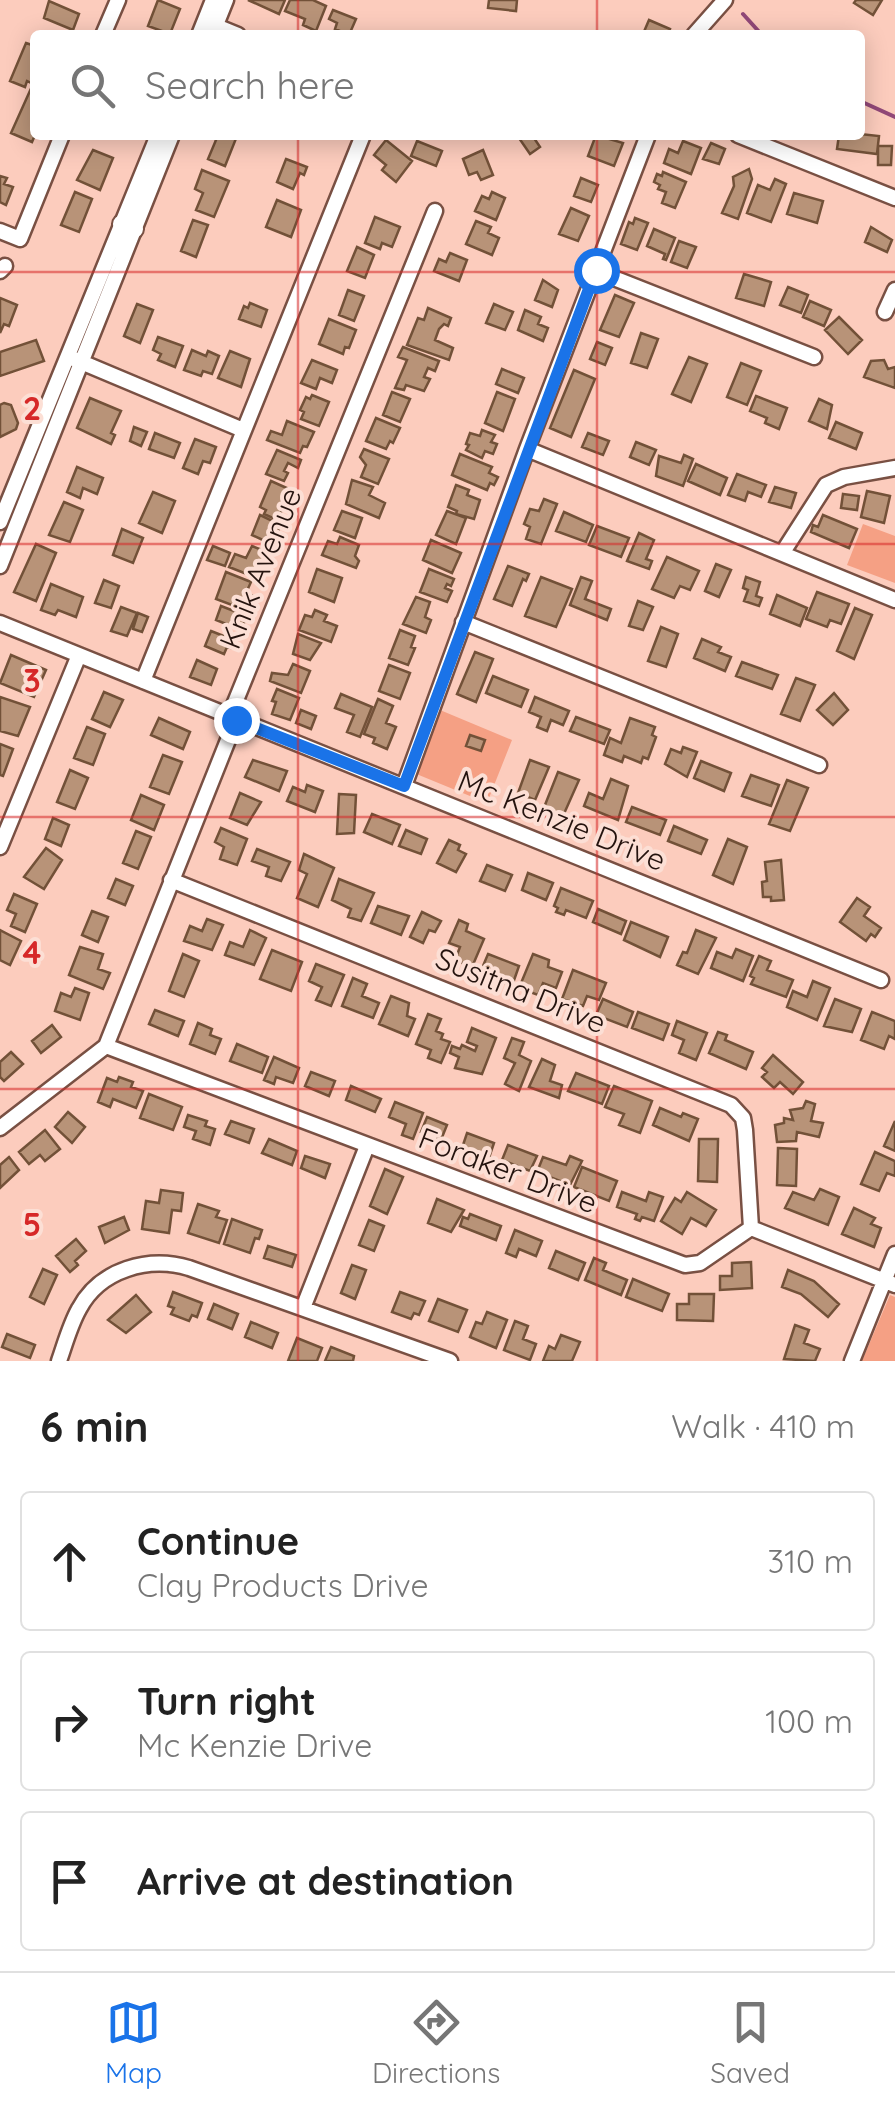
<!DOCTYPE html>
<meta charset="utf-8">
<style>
body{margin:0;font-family:Quicksand,sans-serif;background:#f2f2f2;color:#222}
.stop{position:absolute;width:30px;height:30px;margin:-22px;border:8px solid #1a73e8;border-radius:50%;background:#fff}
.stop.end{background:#1a73e8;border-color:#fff;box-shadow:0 2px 10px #0008}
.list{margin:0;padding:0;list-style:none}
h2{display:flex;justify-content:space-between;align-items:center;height:130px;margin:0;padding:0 40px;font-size:42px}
h2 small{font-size:32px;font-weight:400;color:#767676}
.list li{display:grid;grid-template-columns:65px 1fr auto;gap:30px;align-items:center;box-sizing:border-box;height:140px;margin:0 20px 20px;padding:0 20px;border:2px solid #e0e0e0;border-radius:10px}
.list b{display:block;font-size:38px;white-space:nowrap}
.list p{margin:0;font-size:32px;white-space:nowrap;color:#767676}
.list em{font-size:32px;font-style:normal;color:#767676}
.icon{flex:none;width:55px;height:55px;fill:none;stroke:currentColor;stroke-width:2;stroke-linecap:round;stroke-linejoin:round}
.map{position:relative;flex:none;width:895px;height:1361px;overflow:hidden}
.search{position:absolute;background:#fff;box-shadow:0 5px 25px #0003;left:30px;right:30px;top:30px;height:110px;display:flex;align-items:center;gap:25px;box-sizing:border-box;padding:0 35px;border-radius:10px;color:#767676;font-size:38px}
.sheet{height:610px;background:#fff}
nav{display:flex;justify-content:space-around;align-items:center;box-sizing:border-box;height:140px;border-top:2px solid #e0e0e0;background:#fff;font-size:28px;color:#767676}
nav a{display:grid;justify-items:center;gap:5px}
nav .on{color:#1a73e8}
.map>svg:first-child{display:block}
</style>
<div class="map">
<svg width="895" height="1361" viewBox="0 0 895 1361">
<rect width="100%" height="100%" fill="#fcccbd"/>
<path fill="#f5a084" d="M863 524 895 536V583L847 565Z
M440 710 512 740 487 803 414 773Z
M890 1295 895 1297V1361H862Z"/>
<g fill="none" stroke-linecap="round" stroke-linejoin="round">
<path stroke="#914878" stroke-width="4" d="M743 14 762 35
M860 101 895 117"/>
</g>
<path fill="#b89378" stroke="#725138" stroke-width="2.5" d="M158 0 180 9 170 34 148 26Z
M248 0H285L279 14Z
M290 0H313L326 6 316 31 303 25 305 19 285 11Z
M489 0H517L516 11 488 8Z
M856 0H882L873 15 854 3Z
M49 1 79 14 73 30 44 18Z
M333 10 356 19 349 35 335 29 337 23 329 19Z
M649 20 670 29 668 35 643 34Z
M26 43 35 46V135L32 142 11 133 33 84 27 81 25 87 10 81Z
M860 134 879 136 877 154 837 149 839 135Z
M214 135 237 136 225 166 208 159 216 140 213 138Z
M523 135H532L540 147 530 154 519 138Z
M596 135 623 143 614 166 588 156Z
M386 140 412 161 396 182 382 170 386 165 374 155Z
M417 141 442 151 436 166 411 156Z
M683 141 701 148 691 174 664 163 669 149 678 153Z
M711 143 725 149 719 164 703 159Z
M878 146H892L891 165H878Z
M93 150 113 158 100 190 77 180Z
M483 150 493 175 481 180 477 172 469 175 463 159Z
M286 159 307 167 304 175 300 173 293 189 277 182Z
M749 169 752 179 738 219 722 213 734 186 733 177Z
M202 170 229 181 214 217 196 210 203 193 195 189Z
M663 172 686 182 675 208 662 203 666 192 658 189 660 185 654 182 657 174 662 176Z
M0 176 7 178 4 184 13 187 6 205 0 202Z
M581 178 598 185 591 202 574 196Z
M775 179 786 184 771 222 747 213 758 185 770 190Z
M75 192 92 199 79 232 61 225Z
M492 192 505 198 496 220 475 211 482 196 489 199Z
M794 193 823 201 817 223 787 214Z
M277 200 301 210 291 237 266 227Z
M571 208 589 216 578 241 559 234Z
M375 217 400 227 392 247 382 243 380 249 365 243Z
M635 218 648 223 637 250 621 244 629 222 633 224Z
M193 220 208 225 196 257 181 251Z
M476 221 491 227 488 233 499 238 492 255 466 244Z
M871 227 892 240 887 252 865 242Z
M654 229 675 238 666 260 663 259 665 254 647 246Z
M679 241 696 247 687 268 671 262Z
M357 247 374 255 365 278 347 271Z
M450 253 467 260 459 281 434 271 439 259 446 262Z
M744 274 771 282 764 306 736 298Z
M543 280 558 290 552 307 535 300Z
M788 287 808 295 801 313 780 305Z
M348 290 364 296 354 321 339 315Z
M615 295 634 303 619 337 600 330Z
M0 298 17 305 9 326 4 324 0 333Z
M810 301 831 310 824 326 803 317Z
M250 303 267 310 261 327 239 319 244 306 248 308Z
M137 304 153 310 140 343 124 336Z
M494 304 513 312 505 330 486 323Z
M428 308 451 318 448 326 444 324 439 329 435 340 453 348 449 360 407 345 418 318 424 320Z
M525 310 541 317 538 324 548 328 543 341 518 330Z
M839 317 862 340 848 354 825 330Z
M329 319 356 330 349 348 345 347 343 354 319 344Z
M641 333 658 339 647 368 631 363Z
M158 337 183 346 175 367 158 360 161 354 153 350Z
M36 340 44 361 0 376V352Z
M597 342 612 348 605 365 590 359Z
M403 347 439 361 435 371 428 368 424 377 430 379 424 391 406 385 404 390 395 388 407 360 398 357Z
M192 350 206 356 208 351 219 356 212 374 203 371 201 376 184 370Z
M230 351 250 359 241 387 218 378Z
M689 357 707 364 691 402 672 394Z
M312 360 337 370 332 383 320 378 316 389 301 383Z
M884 360 888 369 895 367V388L864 377 871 361Z
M741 363 761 371 747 405 727 397Z
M502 369 524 378 518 393 496 384Z
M574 370 595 379 571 437 550 428Z
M392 392 410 399 400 422 383 415Z
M497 392 515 399 503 431 485 423Z
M312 395 329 402 319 426 301 419 304 412 300 410 306 397 310 399Z
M756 396 787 408 779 429 765 423 767 418 750 411Z
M90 398 121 411 111 433 115 435 111 444 77 428Z
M819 399 832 405 827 429 809 421Z
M4 403 11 405 18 423 16 429 0 437V405Z
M376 418 400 428 393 443 390 441 386 449 366 441Z
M287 421 314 432 307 447 303 446 300 453 267 440 271 431 282 435Z
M836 422 862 433 856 449 829 438Z
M134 427 147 432 141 446 130 441Z
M482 430 495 435 491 442 497 444 493 454 485 451 482 458 466 450 469 445 466 444 470 433 480 436Z
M155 433 180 443 174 458 149 449Z
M588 433 609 441 603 455 582 447Z
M195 439 216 447 210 463 203 461 198 474 183 468Z
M636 442 656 450 649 465 630 457Z
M364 449 389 459 378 484 361 477 366 465 360 457Z
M277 450 301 460 298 468 288 463 284 471 288 473 284 481 266 474Z
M460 454 492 467 489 473 498 477 494 485 490 483 487 490 452 475Z
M684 455 693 459 683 486 656 476 659 456 681 463Z
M696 464 727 478 720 495 688 481Z
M77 467 103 478 97 494 83 488 80 498 67 492Z
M737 474 766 485 761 497 748 492 745 501 728 495Z
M352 480 373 487 369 495 385 503 379 518 346 504Z
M271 481 300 494 293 511 284 506 277 520 264 514 266 510 260 507Z
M456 485 469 490 467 495 480 500 474 519 456 514 457 511 448 507Z
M775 487 796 493 791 508 769 502Z
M867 491 890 496 884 523 861 517Z
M153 492 175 501 162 533 139 523Z
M843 494 859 496 857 510 841 508Z
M544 499 557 504 541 544 526 539 530 527 524 524 530 509 539 511Z
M64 502 83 510 70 542 49 535Z
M342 511 362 518 355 538 334 530Z
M447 511 466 518 456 544 436 535Z
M564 512 593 525 586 542 556 531Z
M260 515 281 525 275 538 268 535 265 541 252 535Z
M823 515 857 529 849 548 811 532 813 525 818 527Z
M597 526 629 538 621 557 589 545Z
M122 529 143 538 133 563 113 555Z
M639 533 654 540 646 559 652 561 649 569 627 561Z
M340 537 359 545 355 556 359 561 356 568 322 555 328 541 337 544Z
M431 540 461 553 452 573 423 560Z
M36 544 56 553 36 601 14 592Z
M213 546 230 553 225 566 207 560Z
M252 546 267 552 257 578 229 567 235 554 246 558Z
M667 557 699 571 690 590 680 586 674 598 652 589Z
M716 564 731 570 719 597 705 591Z
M508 566 529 574 526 581 523 579 512 606 494 599Z
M317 569 342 578 334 602 309 592Z
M429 569 454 579 451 586 447 584 445 588 452 591 447 602 420 592Z
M226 572 251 582 246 593 255 597 248 611 216 599Z
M541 577 572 589 556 627 525 616Z
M581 577 592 581 585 599 611 609 607 620 570 605Z
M746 577 760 582 756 596 762 598 759 606 744 601 748 590 743 588Z
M104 580 119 586 111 608 95 603Z
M51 584 83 597 76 617 58 610 55 615 41 610Z
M817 592 849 604 841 624 830 620 827 627 806 619Z
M777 595 807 608 800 626 770 614Z
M416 597 430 602 425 617 431 620 426 633 403 624Z
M638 601 653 607 643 630 629 626Z
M221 606 247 616 241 630 216 620Z
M121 607 137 613 127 636 111 631Z
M855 608 872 615 854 659 837 651Z
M315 610 327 615 324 621 337 626 331 642 299 630 305 615 312 617Z
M138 613 148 617 142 632 133 629Z
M661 627 678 634 666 667 648 661Z
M400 630 415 636 411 647 415 648 408 665 389 658Z
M211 631 234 640 231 648 227 647 224 654 205 646Z
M298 634 321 643 310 660 293 654Z
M702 639 721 647 718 652 731 657 725 671 694 658Z
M475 652 493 659 476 702 457 694Z
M11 655 46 670 34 697 0 683Z
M197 660 217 669 211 685 190 677Z
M742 662 778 675 772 689 736 676Z
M293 664 310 671 301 693 270 681 272 673 288 675Z
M389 665 410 673 400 699 379 691Z
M493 676 528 690 521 707 486 693Z
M796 678 815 685 800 721 781 714Z
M277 689 299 698 290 720 272 714 276 702 272 701Z
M104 692 123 700 110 727 92 719Z
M834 693 848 710 833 725 817 710Z
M341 694 372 707 360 737 347 732 354 715 335 708Z
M0 697 30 707 18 736 0 731Z
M535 697 569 711 563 725 551 720 547 731 537 727 541 717 529 712Z
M378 699 393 706 386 723 396 727 387 749 373 743 375 738 364 734Z
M301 710 316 716 311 729 296 723Z
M576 717 610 730 604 744 570 731Z
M159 718 190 732 183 749 151 735Z
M630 718 655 727 652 735 656 737 648 759 643 757 641 763 624 756 622 762 604 755 610 738 621 743Z
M87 727 105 734 93 765 74 758Z
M470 735 485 740 481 751 466 746Z
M0 744 13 749 3 776 0 775Z
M683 747 697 752 687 777 665 764 671 749 681 753Z
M163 755 182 762 169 794 150 787Z
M253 760 287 771 279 791 245 777Z
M530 760 549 767 535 800 518 793Z
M701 761 731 773 724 791 694 778Z
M70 770 88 778 75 809 57 802Z
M558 772 579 780 563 816 543 810Z
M751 775 779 785 771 806 742 796Z
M611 779 628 786 618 820 584 806 589 793 603 799Z
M787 780 808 788 790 831 769 824Z
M307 785 323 791 315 812 287 801 293 787 305 792Z
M240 793 261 802 247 825 230 818Z
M339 794 356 795 354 833 337 834Z
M141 795 164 805 154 830 131 820Z
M632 807 666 820 660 835 626 822Z
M372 814 400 825 392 844 364 832Z
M53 818 69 825 61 846 45 839Z
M674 826 707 840 701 854 668 841Z
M221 828 247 839 237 865 220 859 224 847 215 842Z
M406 830 427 839 421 854 399 846Z
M136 831 151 837 138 869 123 863Z
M728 839 747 847 733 884 713 875Z
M449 840 460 845 458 850 466 854 456 872 437 863Z
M46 848 62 860 44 889 24 877Z
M257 849 290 862 281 881 266 876 269 867 252 861Z
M304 854 334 868 318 907 297 898 307 874 299 870Z
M781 860 784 900 771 901V897H763L762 882 767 881 765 862Z
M487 865 512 875 505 891 480 881Z
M528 873 553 883 546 900 522 890Z
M116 879 133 886 125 905 108 898Z
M339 879 374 893 361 921 348 917 351 909 332 900Z
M561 888 593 901 586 918 566 910 564 915 556 912 558 908 554 906Z
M14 894 37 904 25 932 11 926 16 914 7 910Z
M857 898 870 907 864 916 881 928 875 937 871 934 866 941 840 922Z
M378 906 409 916 401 935 371 923Z
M598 909 626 921 621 934 593 922Z
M92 911 108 917 98 942 82 935Z
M422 912 441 921 435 932 429 930 423 943 410 937Z
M207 919 223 925 212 950 184 941 190 926 202 931Z
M459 920 468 924 466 931 484 939 472 967 455 960 460 947 449 943Z
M631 922 668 937 660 957 624 940Z
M0 930 21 941 10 965 0 960Z
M250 930 266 938 254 965 225 955 230 942 243 947Z
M696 930 716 938 698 974 677 965 683 952 687 953Z
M80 947 103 954 98 969 110 973 103 989 69 975Z
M736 949 753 956 743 981 711 968 717 952 732 958Z
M272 950 302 962 291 991 260 979Z
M183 954 199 961 184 997 169 991Z
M488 954 519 966 512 986 480 973Z
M533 954 549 960 548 967 562 972 556 988 543 983 538 995 519 988Z
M759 956 771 961 767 970 793 980 786 997 751 984 754 978 750 976Z
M316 964 344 975 331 1006 316 1000 322 987 309 981Z
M573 970 606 983 599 1000 587 996 583 1006 562 999Z
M353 978 367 984 362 996 379 1003 373 1018 342 1006Z
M813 981 830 988 817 1020 787 1007 793 991 807 997Z
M75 988 89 993 80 1020 55 1011 61 993 71 997Z
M391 996 409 1003 407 1016 415 1019 408 1036 379 1024Z
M603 999 633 1012 627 1027 596 1015Z
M835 999 861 1009 852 1032 824 1026Z
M155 1010 184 1021 178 1036 149 1024Z
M638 1012 669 1024 663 1040 632 1028Z
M872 1012 895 1021V1039L889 1036 884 1049 861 1040Z
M428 1014 441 1019 436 1031 443 1034 441 1039 450 1042 441 1063 428 1058 431 1050 416 1044Z
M677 1021 707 1033 696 1060 679 1053 684 1040 672 1035Z
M198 1023 212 1029 210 1035 221 1039 215 1054 190 1044Z
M52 1025 61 1037 41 1053 32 1041Z
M472 1028 496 1038 482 1074 455 1068 459 1057 450 1053 452 1046 460 1049 462 1045 475 1051 477 1046 467 1042Z
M718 1032 727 1035 725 1040 753 1052 746 1069 709 1053Z
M512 1038 524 1042 519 1055 531 1061 519 1091 505 1084 515 1063 504 1058Z
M237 1044 268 1057 262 1073 230 1061Z
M11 1052 23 1064 4 1081 0 1077V1062Z
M773 1055 803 1082 793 1094 780 1082 774 1088 762 1077 767 1072 762 1068Z
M274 1057 299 1068 293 1083 276 1077 274 1084 264 1080Z
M542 1059 555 1065 550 1081 562 1085 559 1098 529 1087Z
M311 1072 335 1081 329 1096 305 1086Z
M576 1073 609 1086 602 1104 568 1091Z
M119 1077 133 1082 131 1087 143 1091 136 1108 113 1099 110 1107 98 1102 107 1078 117 1082Z
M351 1086 381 1099 375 1112 346 1100Z
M614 1086 652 1101 640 1133 619 1125 624 1114 605 1107Z
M149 1094 182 1107 173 1130 140 1118Z
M806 1101 815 1104 811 1121 823 1123 819 1137 797 1132 796 1141 777 1142 775 1125 784 1123V1118L793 1120 790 1110 803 1108Z
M395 1102 423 1113 413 1139 402 1135 406 1124 389 1117Z
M660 1108 681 1117 683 1113 698 1119 689 1141 653 1125Z
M68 1112 85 1127 72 1143 55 1127Z
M188 1115 207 1121 205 1126 215 1129 210 1145 193 1139 196 1131 184 1127Z
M427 1117 447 1125 441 1140 421 1132Z
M231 1121 254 1129 249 1143 225 1134Z
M895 1121V1151L884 1146Z
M45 1130 60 1149 45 1161 40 1155 29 1164 19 1152Z
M467 1133 494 1143 489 1158 462 1148Z
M269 1139 297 1151 292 1165 262 1153Z
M699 1139H718L717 1182 698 1181Z
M508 1145 537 1156 530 1171 502 1160Z
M778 1148 797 1149 796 1186 777 1185Z
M875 1152 895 1161V1176L887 1173 879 1191 861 1184Z
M305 1156 330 1164 325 1178 301 1168Z
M570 1156 582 1161 570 1185 537 1172 543 1157 566 1165Z
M9 1157 19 1170 0 1188V1165Z
M582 1167 617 1181 609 1201 574 1187Z
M385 1169 403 1177 387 1214 370 1206Z
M820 1189 839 1197 828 1225 785 1208 793 1192 814 1200Z
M161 1190 183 1193 181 1211 172 1210 169 1233 142 1229 146 1201 159 1203Z
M622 1192 646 1201 649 1192 663 1197 654 1221 642 1217 640 1221 635 1219 637 1214 617 1207Z
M687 1192 716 1210 706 1226 691 1218 682 1234 661 1221 675 1198 681 1202Z
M437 1199 464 1210 451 1232 428 1223Z
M198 1204 219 1211 216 1217 227 1220 219 1243 188 1233Z
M854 1208 875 1218 871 1224 881 1228 874 1247 842 1234Z
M470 1214 501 1226 496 1240 460 1226 463 1217 468 1219Z
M124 1217 129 1230 105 1243 99 1227Z
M232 1219 262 1230 259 1239 255 1238 250 1253 224 1244Z
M369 1220 384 1226 374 1251 359 1245Z
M515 1230 542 1241 536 1256 519 1249 516 1257 506 1253Z
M76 1239 86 1251 75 1261 78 1265 70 1272 56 1256Z
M268 1246 296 1255 292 1267 264 1258Z
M556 1251 585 1263 578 1280 549 1268Z
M594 1258 606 1263 603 1270 627 1280 621 1295 585 1280Z
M751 1262 752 1288 720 1290V1276H732V1263Z
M352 1265 366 1270 355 1299 341 1293Z
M43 1269 57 1275 44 1304 30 1297Z
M788 1270 814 1281 839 1304 828 1317 801 1294 782 1287Z
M633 1279 669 1294 662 1311 626 1297Z
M173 1292 202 1303 197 1317 192 1315 189 1321 171 1314 174 1308 168 1306Z
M400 1292 425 1301 419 1315 414 1313 411 1319 392 1312Z
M689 1294H714L713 1321 677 1320V1304H689Z
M136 1295 151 1312 126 1333 108 1320Z
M438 1299 467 1310 458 1332 429 1321Z
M214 1304 238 1314 232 1329 208 1319Z
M487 1312 507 1320 496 1348 470 1337 476 1322 482 1324Z
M515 1321 528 1326 523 1339 536 1344 530 1360 504 1350Z
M251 1322 278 1333 272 1348 245 1337Z
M795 1325 809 1330 804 1343 820 1349 815 1361 784 1359Z
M7 1334 35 1345 30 1358 2 1347Z
M561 1335 580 1342 572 1361H543L549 1346 555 1349Z
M297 1338 322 1348 317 1361H288Z
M331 1347 354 1356 353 1361H325Z"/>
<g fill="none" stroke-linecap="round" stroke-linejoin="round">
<g stroke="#795043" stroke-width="19">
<path id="minor" d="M216 26 238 35
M103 35 118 0
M199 35 213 0
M212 35 226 0
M694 35 725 0
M738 135 895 198
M0 231 20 239 62 135
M0 271 5 266
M596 271 814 357
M885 312 895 290
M74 359 243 430
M527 449 895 600
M0 522 158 135
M783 552 826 485 844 477 895 468
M0 566 172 135
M463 622 819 765
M0 623 881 980
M143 681 363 135
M404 786 527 449 648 135
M0 847 79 655
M171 880 731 1105 743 1118 745 1130 751 1228
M106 1046 685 1265 700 1263 751 1228
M0 1128 106 1046 236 720 234 705 435 211
M751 1228 895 1285
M303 1308 367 1146
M59 1361C65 1344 70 1325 79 1309 100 1269 149 1256 189 1268L450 1361
M852 1361 895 1254"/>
</g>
<g stroke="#795043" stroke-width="22">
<path id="major" d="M122 224 134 229"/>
</g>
<use href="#minor" stroke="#fff" stroke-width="14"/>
<use href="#major" stroke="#fff" stroke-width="18"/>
</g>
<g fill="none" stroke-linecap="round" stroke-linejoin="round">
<path stroke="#1a73e8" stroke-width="12" d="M236 720 404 786 596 270"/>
</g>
<path fill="none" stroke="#d62828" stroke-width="2.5" stroke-opacity="0.55" d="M298 0V35M597 0V35M298 135V1361M597 135V1361M0 272H895M0 544H895M0 817H895M0 1089H895"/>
<g text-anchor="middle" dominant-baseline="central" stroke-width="8" stroke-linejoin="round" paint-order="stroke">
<g font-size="30" fill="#24130e" stroke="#fcdfd5">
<text transform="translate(260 568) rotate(-68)">Knik Avenue</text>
<text transform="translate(562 820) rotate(22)">Mc Kenzie Drive</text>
<text transform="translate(521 990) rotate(22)">Susitna Drive</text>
<text transform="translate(508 1170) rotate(21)">Foraker Drive</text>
</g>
</g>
<g font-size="32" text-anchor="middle" font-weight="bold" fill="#d62828" stroke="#fcdfd5" stroke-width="8" stroke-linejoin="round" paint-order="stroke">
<text x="32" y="420">2</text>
<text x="32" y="692">3</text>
<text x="32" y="964">4</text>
<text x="32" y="1236">5</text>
</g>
</svg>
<div class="stop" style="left:596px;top:270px"></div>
<div class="stop end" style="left:236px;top:720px"></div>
<div class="search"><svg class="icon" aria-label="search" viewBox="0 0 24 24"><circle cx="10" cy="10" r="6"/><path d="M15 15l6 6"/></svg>Search here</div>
</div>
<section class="sheet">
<h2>6 min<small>Walk · 410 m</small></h2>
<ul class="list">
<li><svg class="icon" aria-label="ahead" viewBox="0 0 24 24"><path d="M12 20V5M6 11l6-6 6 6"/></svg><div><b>Continue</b><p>Clay Products Drive</p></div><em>310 m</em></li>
<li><svg class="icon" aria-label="right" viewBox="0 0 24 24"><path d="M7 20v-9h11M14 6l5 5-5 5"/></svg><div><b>Turn right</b><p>Mc Kenzie Drive</p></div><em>100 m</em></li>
<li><svg class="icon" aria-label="arrive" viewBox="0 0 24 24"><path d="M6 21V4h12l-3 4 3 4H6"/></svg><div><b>Arrive at destination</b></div></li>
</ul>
</section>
<nav>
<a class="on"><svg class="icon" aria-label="map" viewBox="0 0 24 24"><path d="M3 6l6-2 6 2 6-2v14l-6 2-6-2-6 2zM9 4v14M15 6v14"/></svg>Map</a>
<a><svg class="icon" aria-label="directions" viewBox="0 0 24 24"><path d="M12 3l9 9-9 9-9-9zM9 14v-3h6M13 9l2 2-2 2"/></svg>Directions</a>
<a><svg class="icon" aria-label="saved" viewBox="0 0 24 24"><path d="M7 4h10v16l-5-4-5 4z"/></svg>Saved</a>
</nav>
